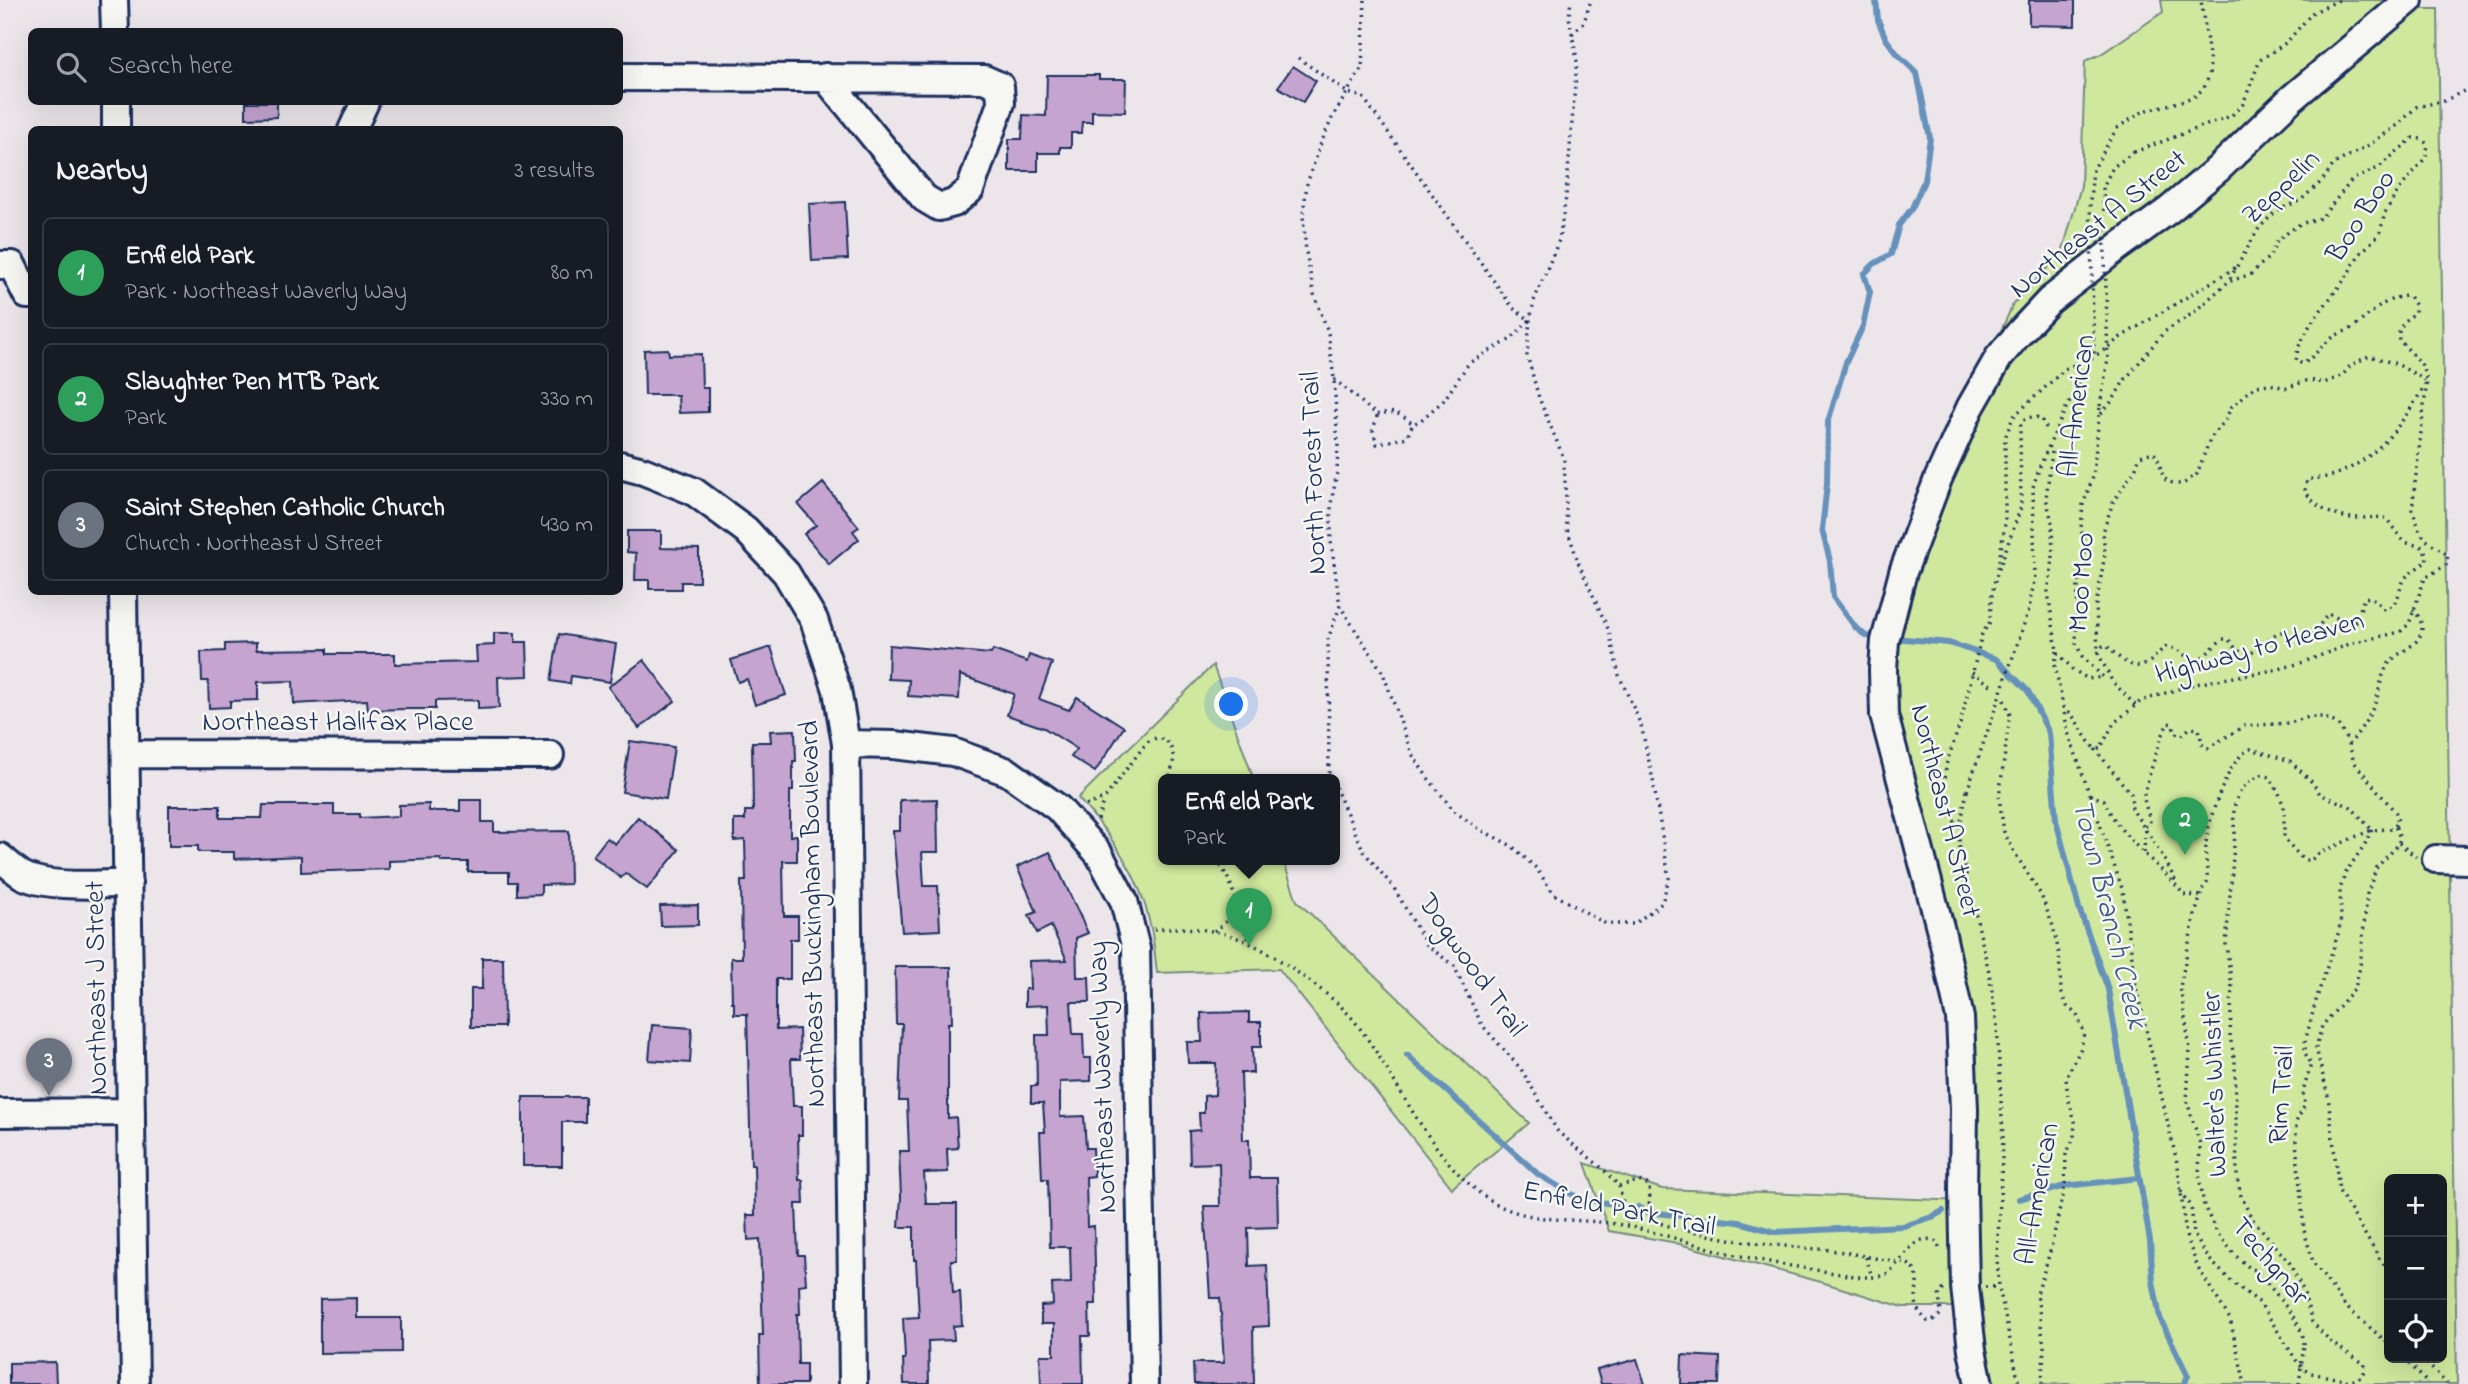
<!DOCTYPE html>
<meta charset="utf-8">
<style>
body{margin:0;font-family:"Indie Flower",sans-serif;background:#20242c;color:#f1f3f6}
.controls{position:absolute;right:21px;bottom:21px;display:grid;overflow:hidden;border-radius:10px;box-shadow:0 7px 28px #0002}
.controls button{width:63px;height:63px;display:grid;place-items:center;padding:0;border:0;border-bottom:2px solid #363941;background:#171b24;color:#f1f3f6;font:35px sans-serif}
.you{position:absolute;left:1232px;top:705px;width:24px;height:24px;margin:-18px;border:5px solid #fff;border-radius:50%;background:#1a73e8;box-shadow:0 0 0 10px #1a73e833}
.badge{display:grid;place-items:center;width:46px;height:46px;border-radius:50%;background:#d93025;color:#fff;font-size:23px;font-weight:700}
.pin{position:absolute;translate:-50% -58px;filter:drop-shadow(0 2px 4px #0008)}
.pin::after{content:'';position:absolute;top:37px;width:24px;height:21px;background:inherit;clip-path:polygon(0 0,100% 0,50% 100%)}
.popup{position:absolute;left:1158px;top:774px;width:182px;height:91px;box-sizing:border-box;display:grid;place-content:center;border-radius:10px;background:#171b24;filter:drop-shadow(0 2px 5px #0005);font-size:23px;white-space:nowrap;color:#9ea1a6}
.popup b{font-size:26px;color:#f1f3f6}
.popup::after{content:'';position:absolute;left:50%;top:100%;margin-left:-14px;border:14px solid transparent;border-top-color:#171b24}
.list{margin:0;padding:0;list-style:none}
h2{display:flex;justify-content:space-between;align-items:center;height:91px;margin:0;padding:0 28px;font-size:30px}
h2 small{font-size:23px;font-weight:400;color:#9ea1a6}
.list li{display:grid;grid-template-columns:46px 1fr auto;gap:21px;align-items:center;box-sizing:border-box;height:112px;margin:0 14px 14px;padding:0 14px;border:2px solid #363941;border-radius:10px}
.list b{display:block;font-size:26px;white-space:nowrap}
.list p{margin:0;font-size:23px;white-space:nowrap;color:#9ea1a6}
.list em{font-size:23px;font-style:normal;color:#9ea1a6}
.icon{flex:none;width:38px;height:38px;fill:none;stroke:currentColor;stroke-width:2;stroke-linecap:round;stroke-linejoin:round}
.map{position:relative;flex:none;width:2468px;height:1384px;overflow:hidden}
.search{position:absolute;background:#171b24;box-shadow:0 7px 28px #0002;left:28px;top:28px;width:595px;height:77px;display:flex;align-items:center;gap:18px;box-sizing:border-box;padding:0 24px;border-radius:10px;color:#9ea1a6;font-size:26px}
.panel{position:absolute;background:#171b24;box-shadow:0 7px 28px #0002;left:28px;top:126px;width:595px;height:469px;border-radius:10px}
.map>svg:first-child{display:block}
</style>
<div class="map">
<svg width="2468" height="1384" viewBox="0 0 2468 1384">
<rect width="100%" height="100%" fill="#ece6eb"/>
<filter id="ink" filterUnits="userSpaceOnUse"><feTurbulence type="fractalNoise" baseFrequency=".0143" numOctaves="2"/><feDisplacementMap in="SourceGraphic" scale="14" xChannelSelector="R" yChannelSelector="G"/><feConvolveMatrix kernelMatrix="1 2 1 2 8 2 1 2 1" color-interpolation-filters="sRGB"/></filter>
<g filter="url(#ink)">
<path fill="#d0e89e" stroke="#768c7e" stroke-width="2" fill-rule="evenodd" d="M2161 0H2423V9H2438L2457 1384H1985L1974 1307H1903L1821 1282 1672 1242 1609 1231 1585 1163 1662 1189 1964 1201 1958 1018 1885 691 1905 545 2013 304 2062 253 2081 186 2085 61 2101 54 2163 12ZM2389 1179H2442V1358H2389Z
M1213 665 1254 780H1163V860H1283L1297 901 1529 1123 1452 1188 1279 969 1157 973C1155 957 1154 940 1150 924 1140 875 1111 835 1078 798Z"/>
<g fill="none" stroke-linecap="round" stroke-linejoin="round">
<path stroke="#6691ba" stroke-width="6" d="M1876 0 1878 20 1886 39 1899 56 1917 73 1930 138 1924 181 1912 208 1899 225 1891 254 1874 264 1864 274 1870 292 1863 326 1846 362 1828 422 1827 484 1822 530 1830 561 1833 597 1856 628 1866 636 1879 637
M1894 638 1949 643 1996 659 2028 691 2049 733 2056 820 2079 908 2108 989 2150 1241 2153 1281 2160 1318 2188 1376 2184 1384
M1407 1055 1539 1175 1580 1199 1620 1205
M2019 1199 2065 1186 2139 1178
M1638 1207 1647 1212 1739 1222 1775 1232 1904 1226 1932 1217 1943 1211"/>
</g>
<path fill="#c5a5d0" stroke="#1b2f5e" stroke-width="2" d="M2029 0H2075V26L2029 25Z
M1293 66 1316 81 1303 102 1278 87Z
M1047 75H1099V79H1126L1125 112 1092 111V122H1082L1081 133H1071V147H1060V153H1038V171H1009V139H1022L1023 115 1046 116Z
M246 102H277V117L246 118Z
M845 202 848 259 812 261 809 204Z
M668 349 669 355 701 354 702 388H708V412L679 413 678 395H645L644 350Z
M823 483 859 527 853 531 859 539 829 564 804 534 816 525 798 504Z
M627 531H661V548L699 549V582H681V589H649V580H635L636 553 627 552Z
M494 633H515V642H527L528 676 498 677 499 708 478 709V700L435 701V709H408L368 710 367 700 294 704 293 681 258 682V700L230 701V707L209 708 208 681H202L201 652 225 651V644L256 643V650L327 649V654H395V664L477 662 476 646 494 645Z
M559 634 616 644 610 682 571 676 570 684 551 681Z
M889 645 991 654 993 650 1027 662 1029 655 1052 663 1039 699 1069 710 1077 697 1124 727 1095 772 1071 757 1077 749 1044 728 1007 715 1014 694 960 675 959 699 908 696 909 680 888 679Z
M771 647 786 695 755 705 747 679 738 682 731 660Z
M644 660 675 701 639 728 608 687Z
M795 730 796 761H793V791H790V836L797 835V861H783L784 916H798V939H790V979H776V1030L799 1029 800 1059H791L793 1106H802V1135H798L799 1180H803L804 1204H796L798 1255H804L806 1284 799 1285 800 1314H797L798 1364H806V1384H760L759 1335H763L760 1239 748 1240 747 1215H755L754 1165H751L747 1014H734V1002H732L731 958H742L741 881H746L745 840 734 841V820H745V811H753L752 742H771L770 731Z
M630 741 674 747 666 799 622 792Z
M937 799 938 852H922L924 886H938L940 930 902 932 893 831H900V800Z
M460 800H482V822H494V832L569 831 570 884 541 885V894L517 895V882H509V872H468V862H441V859L389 861V869L301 872V856L234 859V852H198V846H169V806H220V818H262L263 805H334V814H360V818L399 816V805L429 804V811H460Z
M638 817 679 850 647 889 625 873 621 878 593 856 607 838 615 844Z
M1050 852 1088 933 1076 938 1077 977H1089L1090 1002H1071L1073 1034H1083L1084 1058H1091V1081L1060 1082V1117L1084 1116 1086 1148H1093L1094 1176 1086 1177 1087 1227 1094 1226 1096 1304H1089L1090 1336H1082L1083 1384H1041L1040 1355H1054V1324H1041V1306L1053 1305 1052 1284 1071 1283 1070 1247H1050L1048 1179H1042L1040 1132H1045L1043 1103H1031V1086H1037L1036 1035H1049L1048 1005 1025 1006V989H1030L1029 961 1067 960 1051 926 1037 933 1029 915 1037 912 1017 867Z
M698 905V925L661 926 660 906Z
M482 958H503L504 1027H471V989H482Z
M895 967H951L952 1023H948V1118L956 1117 958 1148 947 1149 948 1172 924 1173 926 1204H957V1260H951L953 1293 960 1292 962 1325 953 1326 954 1340 928 1341 929 1384H904L903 1359H905L903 1318 919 1317 916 1260H914V1227H899L901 1197 899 1151H909L907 1101H899L902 1024H896Z
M1249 1012V1022H1261V1047H1252L1253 1073H1241L1243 1140H1249L1250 1178H1277L1278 1227 1248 1228 1249 1266 1267 1265 1269 1326 1253 1327 1254 1384H1194L1193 1363H1224L1220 1298H1210L1204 1206H1220L1219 1163 1190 1164 1189 1131 1200 1130 1199 1113H1204V1096L1215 1095 1216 1063H1188L1187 1042H1202L1201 1013Z
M652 1025 692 1028 690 1063 649 1060Z
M523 1097H585V1122H562V1166H523Z
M357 1298V1318H401V1352L320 1353V1299Z
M1682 1355 1720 1357 1719 1384H1681Z
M1637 1359 1645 1384H1601L1597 1370Z
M55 1362 56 1384H9V1363Z"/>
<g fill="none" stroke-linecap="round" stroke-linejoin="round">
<g stroke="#1b2f5e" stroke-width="32">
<path id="minor" d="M114 0 115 32
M620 77 984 79 1000 86 1001 103 970 190 954 203 939 207 924 198 825 77
M116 102V130
M352 130 365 102
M0 265H12L27 295H32
M620 465 643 471 693 491 746 530 786 573 814 620 837 690 846 744 853 1384
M123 592 135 1384
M846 744 894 745 953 752 1008 772 1058 808 1099 854 1124 901 1136 949 1144 1384
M126 754 550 755
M0 857C7 863 14 870 22 875 46 888 101 885 128 883
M2436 859 2468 860
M0 1113 131 1112
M1979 1384 1972 1350 1965 1287 1963 1190 1964 1109 1960 1018 1942 935 1884 715 1883 669 1885 641 1903 572 1938 479 1970 408 1999 357 2021 331 2049 301 2118 247 2169 210 2218 169 2292 98 2409 0"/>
</g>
<path stroke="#1b2f5e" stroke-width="3.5" stroke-dasharray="2 5" stroke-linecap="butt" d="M1365 0 1362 68 1333 116 1321 143 1307 184 1303 215 1306 252 1314 294 1328 332 1334 379 1338 445 1337 473 1331 504V541L1340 606 1383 673 1412 754 1428 778 1455 812 1481 830 1512 846 1536 868 1554 894 1606 924H1634L1662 903 1669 878 1653 780 1641 725 1619 675 1609 631 1579 564 1567 529 1564 459 1539 398 1527 355 1530 320 1534 301 1559 240 1566 197 1577 60 1569 17 1571 0
M1572 34 1584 22 1591 0
M1298 58 1348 93 1363 97 1513 308 1530 320 1511 339 1469 363 1444 400 1421 420 1413 424C1401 414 1393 409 1377 415L1334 379
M2117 128 2144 111 2179 102 2195 96 2204 88 2209 76 2210 63 2201 0
M2134 152 2231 116 2243 104 2260 60 2287 42 2312 13 2339 0
M2101 414 2113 400 2124 381 2164 332 2193 313 2228 282 2259 228 2276 211 2301 200 2322 181 2334 164 2369 145 2398 125 2416 107 2444 101 2468 89
M1377 416 1373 431 1377 444 1407 437 1413 424
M2052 452 2046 498 2052 522 2053 559 2048 592 2057 651 2072 669 2088 679 2103 677 2082 656 2076 643 2078 585 2085 549 2081 528 2083 505 2093 477 2100 406
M1998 568 2005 524V438L2013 417 2065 369 2100 353 2121 337 2238 266
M2057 651 2055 665 2068 732 2123 891 2136 986 2178 1167 2186 1236 2198 1268 2230 1319 2245 1384
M2098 653 2103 646H2107C2117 656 2133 673 2148 663 2155 658 2159 651 2166 647L2177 649 2191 660 2201 659 2222 639H2228C2232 643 2235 649 2239 651 2255 662 2268 633 2282 632 2292 632 2299 639 2308 640L2328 614 2351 624 2357 619 2364 598 2371 597 2384 609C2402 605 2397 587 2407 576 2412 571 2420 566 2426 562L2427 556 2423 547 2404 542 2388 519C2378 516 2370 518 2359 518 2337 519 2315 509 2305 490L2307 480C2316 478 2326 478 2334 475 2377 460 2405 421 2426 383
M1972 672 1995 688
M2004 700 2010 715 1999 797 2004 832 2013 850 2041 895 2053 926 2059 953 2061 991 2067 1006 2077 1015 2084 1033 2081 1048 2066 1078 2068 1099 2075 1121 2074 1137 2066 1155 2065 1186 2050 1252 2037 1294 2044 1347 2042 1384
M2135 705 2112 681 2098 653 2096 605 2105 554 2103 532 2113 502 2135 470 2140 456 2153 452C2167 468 2154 484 2183 484L2197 474 2210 439 2226 419 2231 407 2256 386 2269 384 2286 388 2309 380 2324 383 2342 376 2351 365 2369 356 2397 364 2425 380
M2063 707C2078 717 2082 736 2095 749H2100L2114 723 2141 701 2190 685 2279 669 2304 662 2352 643 2400 632 2409 624 2425 578 2446 565 2448 555 2425 539 2420 531 2412 509 2427 381 2421 363 2399 340 2398 334 2404 321 2415 313V306L2409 296C2385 296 2370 316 2352 328 2346 332 2338 333 2332 338 2321 346 2315 356 2303 364L2296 361 2298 348 2311 323 2345 279 2359 255 2380 233 2385 213 2398 191 2426 157 2428 145 2422 139 2413 138 2378 168 2352 180 2321 218 2300 224 2277 240 2270 256 2251 274 2228 282
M2095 749 2131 794 2132 809 2164 858 2177 884
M1331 780 1329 774 1328 639 1340 606
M1335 787 1364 852 1394 888 1426 944 1454 966 1482 1025 1521 1069 1558 1132 1602 1168 1619 1186 1629 1227
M1967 791 1960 827 1959 844 1989 972 1997 1025 2003 1139 1997 1257 1999 1287 2019 1384
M1163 794 1161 806 1163 818
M2090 795 2104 800C2120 840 2159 862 2184 895L2200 896
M1086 805 1104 799 1147 742 1156 738 1166 740C1177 755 1174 763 1168 780
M1098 820 1103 801
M1960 827 1943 809 1946 765 1961 721 1982 634 1990 622 1991 600 1995 580 2021 507 2020 427 2023 420 2034 416 2042 419 2047 430
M2145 827 2150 823C2150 814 2144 806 2144 796 2144 789 2164 728 2168 723L2173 724 2175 732 2181 736 2190 728 2199 729 2202 744 2208 748 2244 726 2289 723 2309 717H2323L2338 724 2349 744
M2372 830 2365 844 2346 872 2340 889 2341 916 2339 931 2317 997 2305 1042V1053L2311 1064 2303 1092 2305 1105 2296 1122V1142L2304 1230 2313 1262 2346 1307 2389 1344
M2399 843 2416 857
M2144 853 2145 829
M1216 860C1239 887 1233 911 1250 941
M1154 929C1220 924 1253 939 1305 978 1323 991 1342 1005 1356 1023 1399 1079 1431 1164 1493 1202 1530 1225 1581 1217 1622 1225 1666 1234 1707 1249 1750 1258 1786 1266 1823 1271 1860 1277 1869 1277 1880 1278 1888 1273 1903 1261 1915 1230 1937 1242L1940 1250
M1214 931 1224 924 1237 908
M1619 1186 1639 1181 1649 1185 1650 1199 1648 1215C1660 1227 1677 1227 1692 1231 1738 1243 1783 1246 1830 1250 1849 1252 1869 1258 1888 1260
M2181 1191 2191 1206 2194 1235 2209 1259 2232 1282 2260 1303 2298 1363 2305 1370 2311 1373 2350 1381 2358 1379 2364 1373 2365 1364 2333 1344 2312 1322 2303 1290 2289 1262 2251 1217 2241 1196 2237 1176 2235 1061 2230 1037 2232 987 2226 944 2235 833C2231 807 2235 786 2262 775L2270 777 2279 793 2284 808V838L2303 860H2311L2318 854 2355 837 2372 830 2391 829 2398 823 2396 813 2354 762 2349 745C2360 731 2371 715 2377 698 2380 686 2382 672 2390 662 2399 651 2417 647 2421 633 2424 625 2419 615 2412 609
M1866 1257 1872 1277
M1908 1264C1924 1274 1913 1291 1917 1307 1918 1312 1923 1316 1927 1321H1933L1941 1314 1939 1294 1944 1289
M2389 1270 2381 1261 2339 1191 2328 1096 2316 1048 2322 1026 2355 988 2360 967 2367 894 2377 867 2398 845 2400 838 2395 826
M1985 1287H1999
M2304 1344C2304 1322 2270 1289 2257 1270L2251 1269 2236 1256 2217 1233 2204 1206 2199 1174 2200 1144 2187 1101 2190 1049 2180 987 2194 918 2203 888 2207 883C2208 870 2205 857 2206 844 2206 825 2230 753 2251 749L2290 761 2313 783 2320 794 2351 807 2372 830
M2405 1358 2428 1384
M2422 1358 2447 1384"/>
<use href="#minor" stroke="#f6f6f2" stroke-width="26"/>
<path stroke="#1b2f5e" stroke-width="3.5" stroke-dasharray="2 5" stroke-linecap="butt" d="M2100 406 2108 359 2103 187 2113 167 2134 152
M1967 791 2029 610 2035 575 2033 487 2040 466 2065 410 2087 372 2094 352 2090 200 2093 170 2117 128
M1888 1260 1908 1264
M2299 1384 2304 1344"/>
</g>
</g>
<g text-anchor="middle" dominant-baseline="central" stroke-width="5" stroke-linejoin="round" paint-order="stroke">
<g font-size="28" fill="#1b2f5e" stroke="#f6f6f2">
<text transform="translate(2282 188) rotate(-43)">Zeppelin</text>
<text transform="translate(2362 217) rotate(-57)">Boo Boo</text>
<text transform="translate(2099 225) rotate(-39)">Northeast A Street</text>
<text transform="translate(2078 406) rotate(-83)">All-American</text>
<text transform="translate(1315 473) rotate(-92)">North Forest Trail</text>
<text transform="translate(2083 582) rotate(-86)">Moo Moo</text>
<text transform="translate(2260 649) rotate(-15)">Highway to Heaven</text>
<text x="338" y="723">Northeast Halifax Place</text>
<text transform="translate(1944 811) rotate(76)">Northeast A Street</text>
<text transform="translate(814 914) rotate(-91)">Northeast Buckingham Boulevard</text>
<text transform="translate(1471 966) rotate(55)">Dogwood Trail</text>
<text transform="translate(98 988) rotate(-91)">Northeast J Street</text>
<text transform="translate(1104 1077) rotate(-92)">Northeast Waverly Way</text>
<text transform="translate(2216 1084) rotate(-92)">Walter's Whistler</text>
<text transform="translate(2283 1095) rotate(-86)">Rim Trail</text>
<text transform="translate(2039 1194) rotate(-80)">All-American</text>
<text transform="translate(1619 1210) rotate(11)">Enfield Park Trail</text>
<text transform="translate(2269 1262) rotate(50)">Techgnar</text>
</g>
<g font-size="30" font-style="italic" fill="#3a5884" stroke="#f6f6f2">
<text transform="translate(2108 914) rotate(76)">Town Branch Creek</text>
</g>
</g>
</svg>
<div class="controls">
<button>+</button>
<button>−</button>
<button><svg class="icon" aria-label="locate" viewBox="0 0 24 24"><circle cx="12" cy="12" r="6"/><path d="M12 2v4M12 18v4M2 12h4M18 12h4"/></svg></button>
</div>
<div class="you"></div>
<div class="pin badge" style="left:1249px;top:946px;background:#2e9e5b">1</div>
<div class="popup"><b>Enfield Park</b>Park</div>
<div class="pin badge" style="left:2185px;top:855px;background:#2e9e5b">2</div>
<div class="pin badge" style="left:49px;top:1096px;background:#6b7280">3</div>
<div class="search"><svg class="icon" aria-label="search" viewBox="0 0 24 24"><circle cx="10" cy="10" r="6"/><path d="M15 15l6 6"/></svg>Search here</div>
<section class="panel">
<h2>Nearby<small>3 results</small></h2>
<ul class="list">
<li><span class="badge" style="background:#2e9e5b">1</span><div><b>Enfield Park</b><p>Park · Northeast Waverly Way</p></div><em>80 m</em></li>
<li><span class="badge" style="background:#2e9e5b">2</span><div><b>Slaughter Pen MTB Park</b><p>Park</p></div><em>330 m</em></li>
<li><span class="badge" style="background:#6b7280">3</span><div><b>Saint Stephen Catholic Church</b><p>Church · Northeast J Street</p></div><em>430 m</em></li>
</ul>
</section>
</div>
